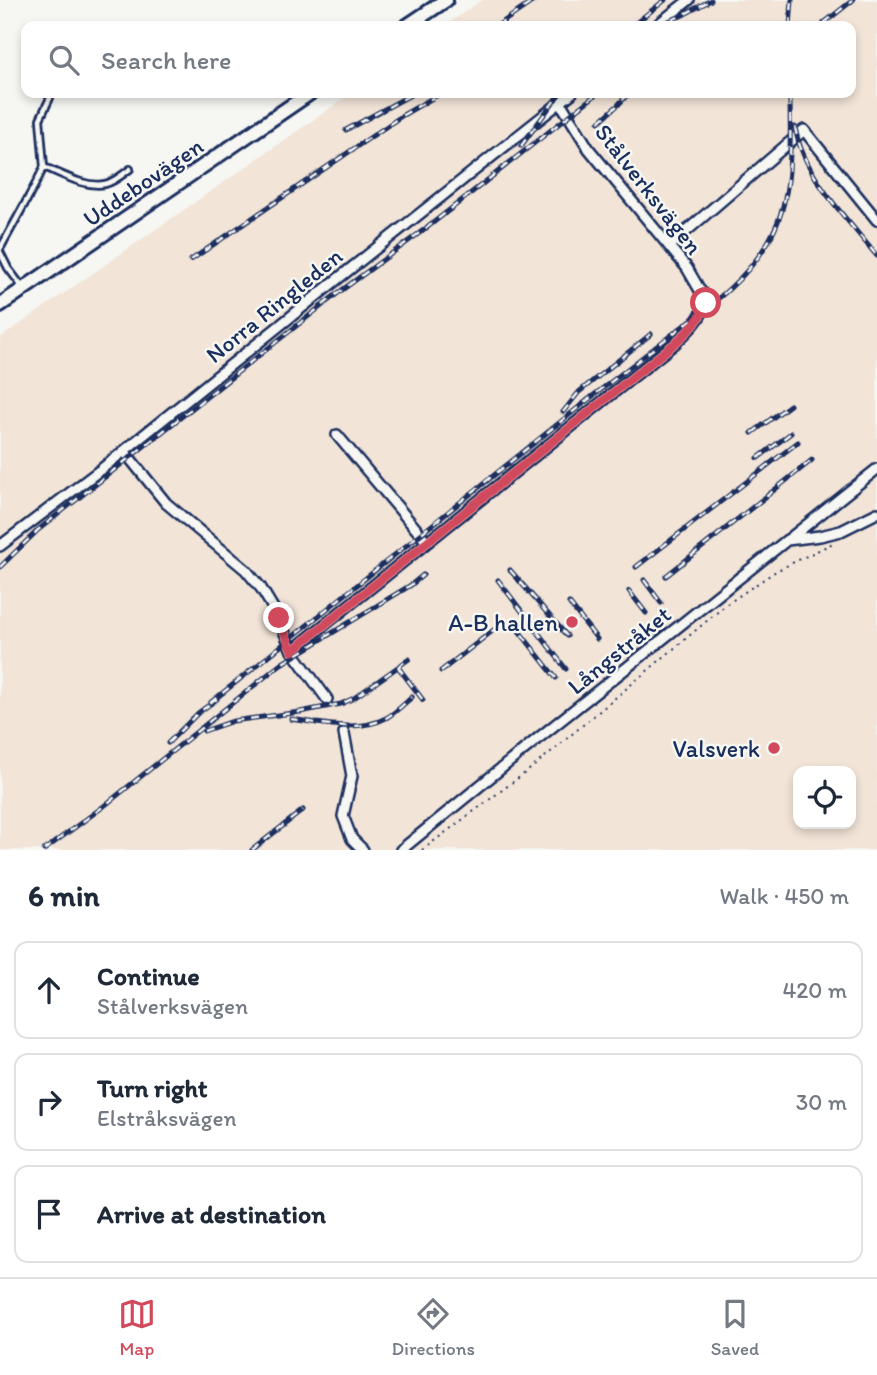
<!DOCTYPE html>
<meta charset="utf-8">
<style>
body{margin:0;font-family:Itim,sans-serif;background:#f6f6f7;color:#1f2937}
.controls{position:absolute;right:21px;bottom:21px;display:grid;overflow:hidden;border-radius:14px;box-shadow:0 4px 10px #0003}
.controls button{width:63px;height:63px;display:grid;place-items:center;padding:0;border:0;border-bottom:2px solid #e0e1e3;background:#fff;color:#1f2937;font:35px sans-serif}
.stop{position:absolute;width:21px;height:21px;margin:-16px;border:5px solid #d1495b;border-radius:50%;background:#fff}
.stop.end{background:#d1495b;border-color:#fff;box-shadow:0 2px 7px #0008}
.list{margin:0;padding:0;list-style:none}
h2{display:flex;justify-content:space-between;align-items:center;height:91px;margin:0;padding:0 28px;font-size:30px}
h2 small{font-size:23px;font-weight:400;color:#747a83}
.list li{display:grid;grid-template-columns:46px 1fr auto;gap:21px;align-items:center;box-sizing:border-box;height:98px;margin:0 14px 14px;padding:0 14px;border:2px solid #e0e1e3;border-radius:14px}
.list b{display:block;font-size:26px;white-space:nowrap}
.list p{margin:0;font-size:23px;white-space:nowrap;color:#747a83}
.list em{font-size:23px;font-style:normal;color:#747a83}
.icon{flex:none;width:38px;height:38px;fill:none;stroke:currentColor;stroke-width:2;stroke-linecap:round;stroke-linejoin:round}
.map{position:relative;flex:none;width:877px;height:850px;overflow:hidden}
.search{position:absolute;background:#fff;box-shadow:0 4px 10px #0003;left:21px;right:21px;top:21px;height:77px;display:flex;align-items:center;gap:18px;box-sizing:border-box;padding:0 24px;border-radius:14px;color:#747a83;font-size:26px}
.sheet{height:427px;background:#fff}
nav{display:flex;justify-content:space-around;align-items:center;box-sizing:border-box;height:98px;border-top:2px solid #e0e1e3;background:#fff;font-size:19px;color:#747a83}
nav a{display:grid;justify-items:center;gap:4px}
nav .on{color:#d1495b}
.map>svg:first-child{display:block}
</style>
<div class="map">
<svg width="877" height="850" viewBox="0 0 877 850">
<rect width="100%" height="100%" fill="#f6f6f2"/>
<filter id="ink" filterUnits="userSpaceOnUse"><feTurbulence type="fractalNoise" baseFrequency=".0143" numOctaves="2"/><feDisplacementMap in="SourceGraphic" scale="14" xChannelSelector="R" yChannelSelector="G"/><feConvolveMatrix kernelMatrix="1 2 1 2 8 2 1 2 1" color-interpolation-filters="sRGB"/></filter>
<g filter="url(#ink)">
<path fill="#f2e4d7" fill-rule="evenodd" d="M482 0H877V850H0V338L352 93H851V26H445ZM798 771H851V824H798Z"/>
<g fill="none" stroke-linecap="round" stroke-linejoin="round">
<g stroke="#1b2f5e" stroke-width="10">
<path id="lane" d="M44 167C62 174 85 188 105 184 114 182 122 175 130 169
M0 249 34 187 44 167 40 119 50 98
M0 252 8 268 23 288"/>
</g>
<g stroke="#1b2f5e" stroke-width="14">
<path id="street" d="M656 26 689 0
M669 246 804 130 877 220
M337 435 427 542
M124 451 166 503 246 570 261 588 279 618 292 651 327 699
M789 539 877 469
M0 546 104 467 335 281 572 93
M292 651 674 344C688 331 700 321 706 303L701 292 687 268 589 149 560 102
M344 733 352 776 343 816 352 839 363 850
M401 850 536 740 787 540 820 536 841 531 877 513"/>
</g>
<g stroke="#1b2f5e" stroke-width="18">
<path id="secondary" d="M407 26 446 0
M0 305 310 93"/>
</g>
<path stroke="#1b2f5e" stroke-width="2" stroke-dasharray="2 5" stroke-linecap="butt" d="M422 850 533 767 727 604 776 571 835 542"/>
<use href="#lane" stroke="#f6f6f2" stroke-width="4.5"/>
<use href="#street" stroke="#f6f6f2" stroke-width="9"/>
<use href="#secondary" stroke="#f6f6f2" stroke-width="12"/>
<g stroke="#1b2f5e" stroke-width="5">
<path id="rail" d="M824 23 853 0
M497 26 535 0
M632 26 665 0
M656 26 681 16 711 0
M790 26 792 0
M599 122 618 105 629 93
M795 127C803 175 847 219 877 256
M346 130 414 93
M521 146 560 93
M191 260 403 115 441 93
M563 412 579 392 651 334
M752 433 790 405
M758 458 791 433
M0 567 38 530 338 293 429 226 598 93
M636 567 798 442
M510 570 567 636
M666 576 812 460
M498 580 566 669
M644 580 661 603
M629 591 646 613
M569 603 597 639
M512 622 556 678
M398 667 423 700
M441 671 495 629
M210 703C338 600 466 497 594 395 615 379 636 362 657 346 696 315 742 287 768 242 795 197 790 144 790 93
M291 719C320 723 358 733 386 718 395 713 404 704 412 697
M204 731 233 721 300 712 341 704 354 698 409 659
M168 743 198 713 217 699
M44 850 104 806 281 664 411 585 423 575
M252 850 303 810"/>
</g>
<use href="#rail" stroke="#f6f6f2" stroke-width="2.5" stroke-dasharray="8" stroke-linecap="butt"/>
</g>
</g>
<g fill="none" stroke-linecap="round" stroke-linejoin="round" filter="url(#ink)">
<path stroke="#d1495b" stroke-width="9" d="M279 618 292 651 674 344C688 331 700 322 706 303"/>
</g>
<g fill="#d1495b" stroke="#f6f6f2" stroke-width="2.5">
<circle cx="572" cy="622" r="7"/>
<circle cx="774" cy="748" r="7"/>
</g>
<g text-anchor="middle" dominant-baseline="central" stroke-width="5" stroke-linejoin="round" paint-order="stroke">
<g font-size="24" fill="#1b2f5e" stroke="#f6f6f2">
<text transform="translate(143 182) rotate(-34)">Uddebovägen</text>
<text transform="translate(649 189) rotate(52)">Stålverksvägen</text>
<text transform="translate(274 305) rotate(-39)">Norra Ringleden</text>
<text transform="translate(619 650) rotate(-39)">Långstråket</text>
</g>
<g font-size="24" fill="#1b2f5e" stroke="#f6f6f2" text-anchor="end">
<text x="558" y="622">A-B hallen</text>
<text x="760" y="748">Valsverk</text>
</g>
</g>
</svg>
<div class="controls">
<button><svg class="icon" aria-label="locate" viewBox="0 0 24 24"><circle cx="12" cy="12" r="6"/><path d="M12 2v4M12 18v4M2 12h4M18 12h4"/></svg></button>
</div>
<div class="stop" style="left:706px;top:303px"></div>
<div class="stop end" style="left:279px;top:618px"></div>
<div class="search"><svg class="icon" aria-label="search" viewBox="0 0 24 24"><circle cx="10" cy="10" r="6"/><path d="M15 15l6 6"/></svg>Search here</div>
</div>
<section class="sheet">
<h2>6 min<small>Walk · 450 m</small></h2>
<ul class="list">
<li><svg class="icon" aria-label="ahead" viewBox="0 0 24 24"><path d="M12 20V5M6 11l6-6 6 6"/></svg><div><b>Continue</b><p>Stålverksvägen</p></div><em>420 m</em></li>
<li><svg class="icon" aria-label="right" viewBox="0 0 24 24"><path d="M7 20v-9h11M14 6l5 5-5 5"/></svg><div><b>Turn right</b><p>Elstråksvägen</p></div><em>30 m</em></li>
<li><svg class="icon" aria-label="arrive" viewBox="0 0 24 24"><path d="M6 21V4h12l-3 4 3 4H6"/></svg><div><b>Arrive at destination</b></div></li>
</ul>
</section>
<nav>
<a class="on"><svg class="icon" aria-label="map" viewBox="0 0 24 24"><path d="M3 6l6-2 6 2 6-2v14l-6 2-6-2-6 2zM9 4v14M15 6v14"/></svg>Map</a>
<a><svg class="icon" aria-label="directions" viewBox="0 0 24 24"><path d="M12 3l9 9-9 9-9-9zM9 14v-3h6M13 9l2 2-2 2"/></svg>Directions</a>
<a><svg class="icon" aria-label="saved" viewBox="0 0 24 24"><path d="M7 4h10v16l-5-4-5 4z"/></svg>Saved</a>
</nav>
